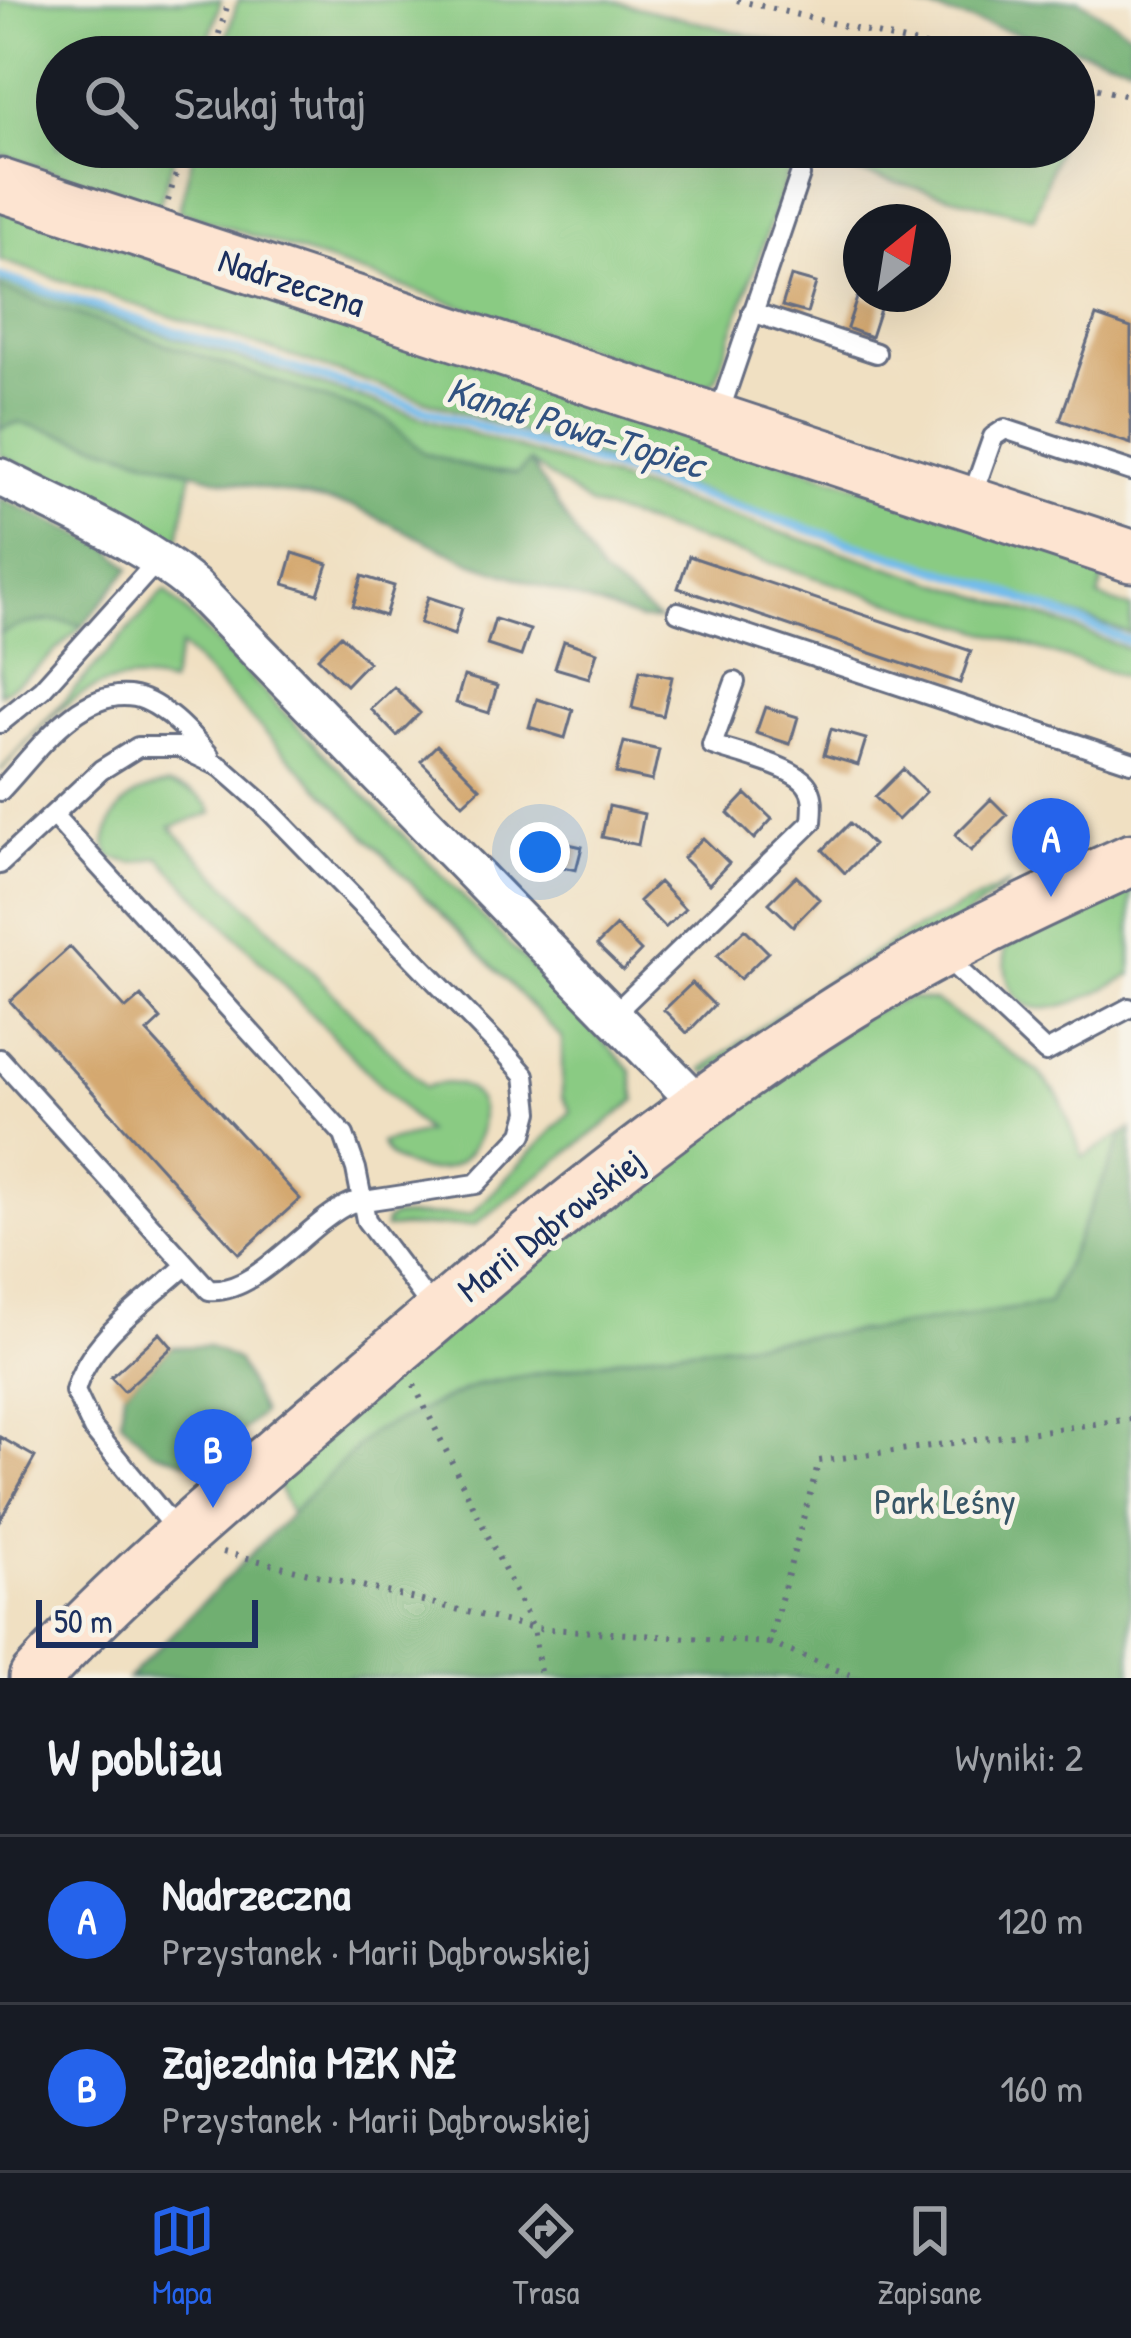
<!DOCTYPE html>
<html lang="pl">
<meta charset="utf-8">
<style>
body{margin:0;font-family:"Patrick Hand",sans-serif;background:#242831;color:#f1f3f6}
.compass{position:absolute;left:843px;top:204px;width:108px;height:108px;border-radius:50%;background:#171b24;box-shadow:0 12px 48px #0002;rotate:30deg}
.scale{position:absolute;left:36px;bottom:30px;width:222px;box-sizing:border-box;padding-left:12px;border:6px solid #1b2f5e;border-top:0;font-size:33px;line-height:42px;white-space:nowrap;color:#1b2f5e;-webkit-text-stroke:9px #f7f3e8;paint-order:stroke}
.you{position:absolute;left:540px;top:852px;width:42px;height:42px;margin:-30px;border:9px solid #fff;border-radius:50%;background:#1a73e8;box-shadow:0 0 0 18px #1a73e833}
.badge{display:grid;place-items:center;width:78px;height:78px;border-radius:50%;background:#2563eb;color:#fff;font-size:39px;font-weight:700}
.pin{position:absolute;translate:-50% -99px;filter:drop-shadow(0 3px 6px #0008)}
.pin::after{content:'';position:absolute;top:63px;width:42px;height:36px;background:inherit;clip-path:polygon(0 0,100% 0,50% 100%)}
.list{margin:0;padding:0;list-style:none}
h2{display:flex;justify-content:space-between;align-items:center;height:156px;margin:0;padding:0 48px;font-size:51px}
h2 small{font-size:39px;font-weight:400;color:#9ea1a6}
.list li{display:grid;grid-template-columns:78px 1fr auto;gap:36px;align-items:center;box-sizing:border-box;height:168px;padding:0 48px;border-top:3px solid #363941}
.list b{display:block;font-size:45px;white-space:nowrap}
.list p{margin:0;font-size:39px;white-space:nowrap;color:#9ea1a6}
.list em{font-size:39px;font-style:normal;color:#9ea1a6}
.icon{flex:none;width:66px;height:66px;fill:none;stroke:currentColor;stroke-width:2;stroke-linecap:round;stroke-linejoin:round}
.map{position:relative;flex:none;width:1131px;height:1678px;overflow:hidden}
.search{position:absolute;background:#171b24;box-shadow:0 12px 48px #0002;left:36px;right:36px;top:36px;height:132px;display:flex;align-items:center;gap:30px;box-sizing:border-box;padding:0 42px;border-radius:66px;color:#9ea1a6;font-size:45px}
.sheet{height:492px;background:#171b24}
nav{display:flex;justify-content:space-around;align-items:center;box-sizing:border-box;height:168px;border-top:3px solid #363941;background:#171b24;font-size:33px;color:#9ea1a6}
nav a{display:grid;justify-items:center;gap:6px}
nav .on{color:#2563eb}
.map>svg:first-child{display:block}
</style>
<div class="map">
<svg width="1131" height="1678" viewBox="0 0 1131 1678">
<rect width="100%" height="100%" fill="#f7f3e8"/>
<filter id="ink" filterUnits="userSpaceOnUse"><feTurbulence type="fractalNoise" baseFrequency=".00833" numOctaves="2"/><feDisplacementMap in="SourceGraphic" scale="24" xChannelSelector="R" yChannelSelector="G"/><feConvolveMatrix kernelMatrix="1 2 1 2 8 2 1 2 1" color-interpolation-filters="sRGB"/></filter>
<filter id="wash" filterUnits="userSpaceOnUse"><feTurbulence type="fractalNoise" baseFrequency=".004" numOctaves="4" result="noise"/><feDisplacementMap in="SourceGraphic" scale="48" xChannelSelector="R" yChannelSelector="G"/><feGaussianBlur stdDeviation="2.7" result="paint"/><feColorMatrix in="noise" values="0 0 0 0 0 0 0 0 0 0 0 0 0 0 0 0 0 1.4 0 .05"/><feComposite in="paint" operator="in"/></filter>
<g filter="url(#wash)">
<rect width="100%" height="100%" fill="#f0e0c2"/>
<path fill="#8acb83" stroke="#527d70" stroke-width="3" d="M0 0H221L204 57H57V147H177L159 206 0 154Z
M238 0H609L836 57H221Z
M195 147H1058L1034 218 794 156 716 379 704 388 179 211Z
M0 208 1107 566 1098 597 1131 608V634L0 260Z
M0 282 1047 618 1131 650V679L590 505 530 462 517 474 479 470 424 453 386 419 0 288Z
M19 422 192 472 176 552 139 527 0 455V429Z
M165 590 631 1070 636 1100 475 1225 385 1228 386 1221 392 1217 472 1214 571 1111 562 1097V1038L181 646 170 684C88 663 50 718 0 771Z
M67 620 82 626 37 669 0 694V634L21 624Z
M168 785C188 790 204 794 213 813L170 827 425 1087C513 1061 489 1185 419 1169 401 1164 389 1161 381 1143L426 1132 159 857 133 863 110 857 105 843C112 808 132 789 168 785Z
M1131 876V975C1079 1003 1001 1045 1005 947Z
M1010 883 965 917 707 1073 703 1069 802 997 902 936Z
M909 998 935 1001 1037 1071 1059 1096 1083 1157 1124 1133 1048 1304 871 1330 655 1352 478 1384 372 1432 291 1514 276 1481 448 1325 862 1016Z"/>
<path fill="#6faf71" stroke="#456f68" stroke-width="3" d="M895 0H1079L1131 33V64Z
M0 288 386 419 424 453 479 470 517 474 530 462 601 574 659 620H641L473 563 354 507 222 480 19 422 0 429Z
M0 498 110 548 130 568 82 626C55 616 25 621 0 634Z
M1131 1129V1678H128L372 1432 478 1385 655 1352 871 1330 1048 1304 1124 1133Z
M208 1346 238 1361 262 1413 203 1467 150 1450 121 1420 124 1391 172 1347Z"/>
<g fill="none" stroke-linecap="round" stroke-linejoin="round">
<path stroke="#73bceb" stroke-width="9" d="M0 277 986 585 1131 642"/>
</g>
<g id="blocks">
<path fill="#d4a870" d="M791 276 816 283 807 313 782 306Z
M858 295 882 303 871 337 847 328Z
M1096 316 1131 328V444L1060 420Z
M293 553 328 564 318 594 284 584Z
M689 556 971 651 960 683 678 588Z
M362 576 394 586 385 616 353 606Z
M428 597 462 608 454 635 420 623Z
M495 619 530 630 521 656 487 645Z
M341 635 368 662 346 685 318 658Z
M564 641 597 652 589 678 555 668Z
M640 670 672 677 663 716 632 708Z
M464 676 497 686 489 713 456 703Z
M394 687 420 713 397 736 371 709Z
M537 699 573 710 565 738 529 727Z
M765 707 798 717 790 744 756 733Z
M831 729 866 739 858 765 824 755Z
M624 742 659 750 652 781 616 773Z
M437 745 480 788 463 804 421 761Z
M903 769 926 792 898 820 875 797Z
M746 794 772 819 754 839 728 813Z
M991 799 1007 815 971 851 955 835Z
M609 806 644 814 638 845 602 837Z
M850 823 873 845 845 873 823 850Z
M703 838 729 863 709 884 683 858Z
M559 842 582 847 576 870 554 865Z
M796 876 819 899 793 926 769 903Z
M659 882 685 909 665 928 639 901Z
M616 926 641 951 623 970 597 945Z
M745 929 768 952 740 979 717 956Z
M70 947 126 1009 141 996 161 1019 147 1032 300 1199 239 1254 10 1001Z
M692 983 714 1005 687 1033 664 1010Z
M160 1333 172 1347 124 1391 111 1377Z
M0 1437 35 1457 0 1520Z"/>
</g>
</g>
<g filter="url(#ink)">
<use href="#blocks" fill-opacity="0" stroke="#666d81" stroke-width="3"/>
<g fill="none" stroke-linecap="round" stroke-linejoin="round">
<g stroke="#666d81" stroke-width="24">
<path id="lane" d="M752 312 876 353
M718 416 800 175
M971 499 993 437 1005 429 1131 471
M678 612 1131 762
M0 723 42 689 160 558
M0 791C33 757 79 686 135 697 163 703 191 735 209 755
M53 815 344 1135 356 1169 366 1220 434 1310
M0 864 101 770 138 747H179L221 767 262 803 509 1057 525 1075 529 1112 523 1134 476 1184 351 1203C307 1222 257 1295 209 1290L0 1059
M943 955 1046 1052 1129 1008
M614 1014 812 822C813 808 815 795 806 784 791 766 735 753 712 745L735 682
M177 1531 93 1429 75 1391C90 1338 145 1303 184 1267"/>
</g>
<g stroke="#666d81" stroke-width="42">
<path id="street" d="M0 477C68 512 135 538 195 587L702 1107"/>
</g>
<g stroke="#666d81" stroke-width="57">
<path id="secondary" d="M0 185 1131 556
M35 1678C127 1578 233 1490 337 1401 496 1263 660 1123 840 1010 932 952 1031 905 1131 860"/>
</g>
<path stroke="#666d81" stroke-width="6" stroke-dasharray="3 9" stroke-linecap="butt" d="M737 0 970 57
M212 57 229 0
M1074 83 1131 97
M168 201 184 147
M414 1385 533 1628 769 1643 819 1461 1131 1419
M223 1552 533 1628 541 1678
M769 1643 858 1678"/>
<use href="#lane" stroke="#fff" stroke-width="18"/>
<use href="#street" stroke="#fff" stroke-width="36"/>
<use href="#secondary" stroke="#fde4d1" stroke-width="51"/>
</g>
</g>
<g text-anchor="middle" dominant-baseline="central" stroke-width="10" stroke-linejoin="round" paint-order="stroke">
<g font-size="36" fill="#1b2f5e" stroke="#f7f3e8">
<text transform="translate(292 281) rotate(18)">Nadrzeczna</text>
<text transform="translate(550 1224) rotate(-38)">Marii Dąbrowskiej</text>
</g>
<g font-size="36" fill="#375667" stroke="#f7f3e8">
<text x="945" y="1500">Park Leśny</text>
</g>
<g font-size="39" font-style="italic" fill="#315281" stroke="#f7f3e8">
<text transform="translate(576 426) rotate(17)">Kanał Powa-Topiec</text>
</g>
</g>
</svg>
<svg class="compass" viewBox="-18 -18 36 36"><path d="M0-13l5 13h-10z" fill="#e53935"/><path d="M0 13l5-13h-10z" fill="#9ea1a6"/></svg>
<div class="scale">50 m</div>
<div class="you"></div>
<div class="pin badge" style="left:1051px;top:897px">A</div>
<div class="pin badge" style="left:213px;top:1508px">B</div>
<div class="search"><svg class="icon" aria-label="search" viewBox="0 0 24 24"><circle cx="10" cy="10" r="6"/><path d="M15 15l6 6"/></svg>Szukaj tutaj</div>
</div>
<section class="sheet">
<h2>W pobliżu<small>Wyniki: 2</small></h2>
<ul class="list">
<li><span class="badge">A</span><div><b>Nadrzeczna</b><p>Przystanek · Marii Dąbrowskiej</p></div><em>120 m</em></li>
<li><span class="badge">B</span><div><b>Zajezdnia MZK NŻ</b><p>Przystanek · Marii Dąbrowskiej</p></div><em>160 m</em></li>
</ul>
</section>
<nav>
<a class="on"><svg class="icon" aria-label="map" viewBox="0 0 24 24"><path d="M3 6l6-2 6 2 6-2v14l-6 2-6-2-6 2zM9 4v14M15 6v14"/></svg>Mapa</a>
<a><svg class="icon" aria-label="directions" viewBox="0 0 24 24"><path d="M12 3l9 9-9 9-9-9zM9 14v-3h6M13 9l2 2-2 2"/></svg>Trasa</a>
<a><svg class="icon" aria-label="saved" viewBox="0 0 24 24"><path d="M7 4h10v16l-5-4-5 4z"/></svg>Zapisane</a>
</nav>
